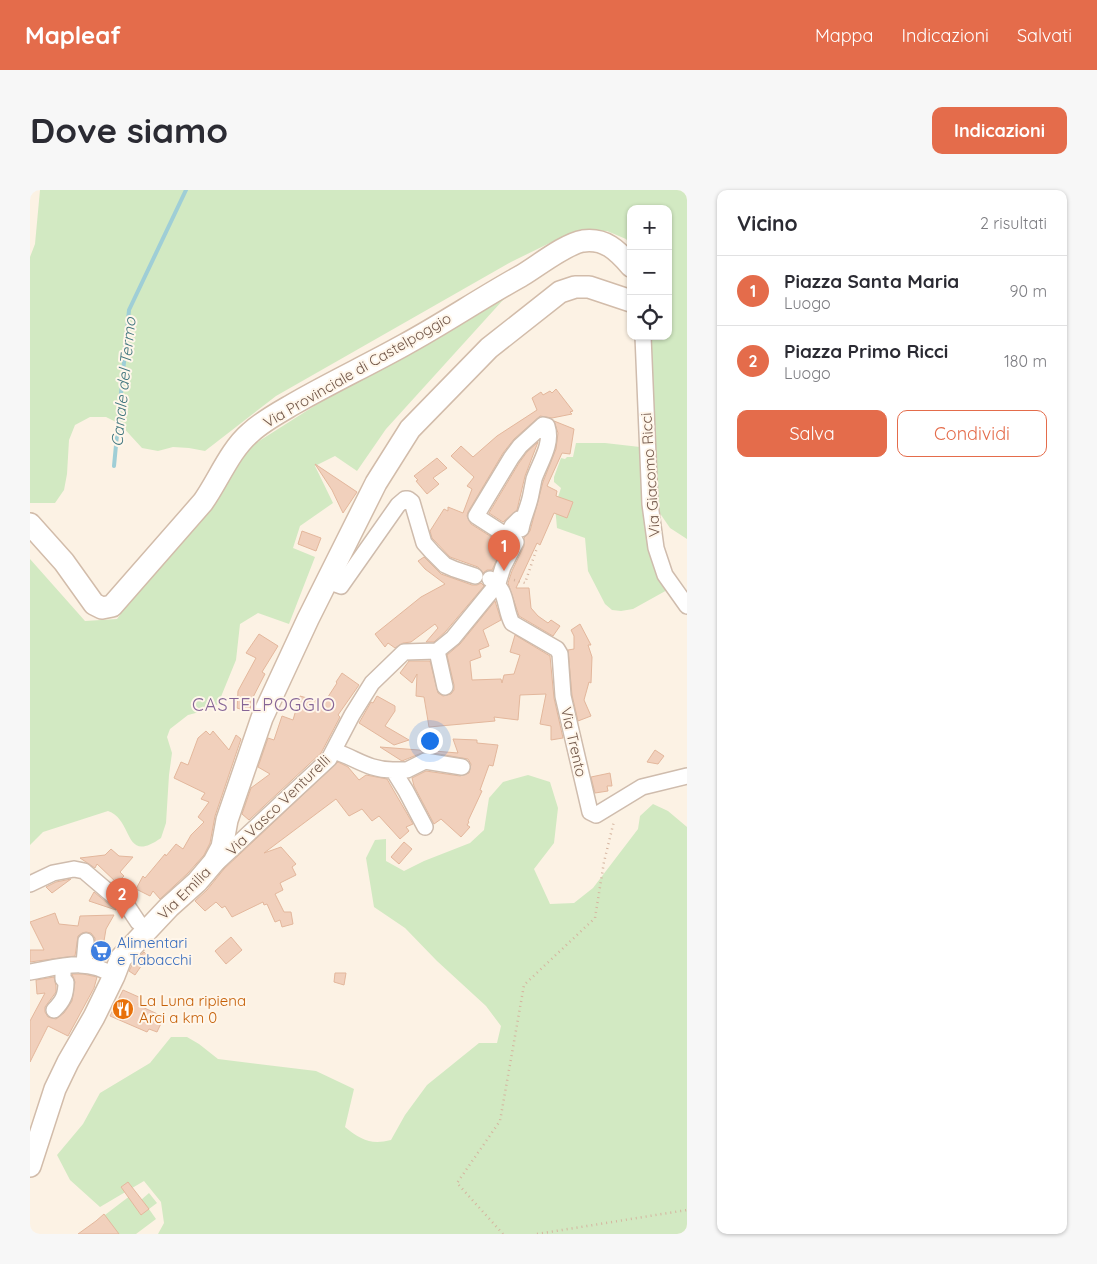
<!DOCTYPE html>
<html lang="it">
<meta charset="utf-8">
<style>
body{margin:0;font-family:Quicksand,sans-serif;background:#f7f7f7;color:#2b2b33}
.controls{position:absolute;right:15px;top:15px;display:grid;overflow:hidden;border-radius:10px;box-shadow:0 1px 4px #0004}
.controls button{width:45px;height:45px;display:grid;place-items:center;padding:0;border:0;border-bottom:1px solid #e1e1e2;background:#fff;color:#2b2b33;font:25px sans-serif}
.you{position:absolute;left:399px;top:550px;width:18px;height:18px;margin:-12px;border:4px solid #fff;border-radius:50%;background:#1a73e8;box-shadow:0 0 0 8px #1a73e833}
.badge{display:grid;place-items:center;width:32px;height:32px;border-radius:50%;background:#e46c4b;color:#fff;font-size:16px;font-weight:700}
.pin{position:absolute;translate:-50% -41px;filter:drop-shadow(0 1px 2px #0008)}
.pin::after{content:'';position:absolute;top:26px;width:18px;height:15px;background:inherit;clip-path:polygon(0 0,100% 0,50% 100%)}
.list{margin:0;padding:0;list-style:none}
h2{display:flex;justify-content:space-between;align-items:center;height:65px;margin:0;padding:0 20px;font-size:21px}
h2 small{font-size:16px;font-weight:400;color:#7c7c81}
.list li{display:grid;grid-template-columns:32px 1fr auto;gap:15px;align-items:center;box-sizing:border-box;height:70px;padding:0 20px;border-top:1px solid #e1e1e2}
.list b{display:block;font-size:19px;white-space:nowrap}
.list p{margin:0;font-size:16px;white-space:nowrap;color:#7c7c81}
.list em{font-size:16px;font-style:normal;color:#7c7c81}
.actions{display:flex;gap:10px;padding:15px 20px}
.actions a{flex:1;padding:11px 0;border:1px solid #e46c4b;border-radius:10px;text-align:center;font-size:18px;color:#e46c4b}
.actions .main{background:#e46c4b;color:#fff}
.icon{flex:none;width:28px;height:28px;fill:none;stroke:currentColor;stroke-width:2;stroke-linecap:round;stroke-linejoin:round}
.map{position:relative;flex:none;width:657px;height:1044px;overflow:hidden;border-radius:10px}
header{display:flex;align-items:center;gap:30px;box-sizing:border-box;height:70px;padding:0 25px;background:#e46c4b;color:#fff}
header strong{font-size:24px}
nav{display:flex;gap:28px;margin-inline-start:auto;font-size:18px}
.intro{display:flex;align-items:center;justify-content:space-between;box-sizing:border-box;height:120px;padding:0 30px}
h1{margin:0;font-size:35px}
.button{padding:12px 22px;border-radius:10px;background:#e46c4b;color:#fff;font-size:18px;font-weight:700}
main{display:flex;gap:30px;padding:0 30px}
aside{flex:1;background:#fff;border-radius:10px;box-shadow:0 1px 4px #0004}
.map>svg:first-child{display:block}
</style>
<header>
<strong>Mapleaf</strong>
<nav><a>Mappa</a><a>Indicazioni</a><a>Salvati</a></nav>
</header>
<div class="intro"><h1>Dove siamo</h1><a class="button">Indicazioni</a></div>
<main>
<div class="map">
<svg width="657" height="1044" viewBox="0 0 657 1044">
<rect width="100%" height="100%" fill="#fcf2e4"/>
<path fill="#d2e9c2" d="M10 0H657V349L640 338 629 322 619 146H638V19H601V56L596 49 577 41 532 47 481 72 246 206 175 261 159 258 143 257 128 261 112 258 90 234 76 227H60L45 235 39 250 37 284 34 300 25 313H0V67L5 54Z
M489 86 473 110 356 239 327 281 305 266 285 276 303 313 270 336 263 358 285 367 259 434 228 423 210 434 206 470 188 514 181 519 158 525 140 539 137 547 142 563 139 585 136 633 131 648C93 675 104 630 78 621L13 642 0 655V369L55 431 87 429 196 272Z
M546 253H575L610 257 623 355 639 399 603 419 591 421 582 420 575 414 558 381 555 348 527 338 525 316 531 298 524 292V287L531 268 535 269 537 267H543Z
M498 585 520 592 528 618 524 653 504 679 520 714 544 713 563 698 608 639 610 626 623 614 638 621 657 637V1044H128L134 1033 131 1012 114 991 70 1017 40 990 27 965 53 934 70 903 120 873 141 847H157L169 854 188 869 286 881 324 899 315 937C331 950 341 955 361 950L375 925 397 895 449 853H467L471 836 456 816 407 771 375 738 344 717 336 668 345 650 356 649V671L374 681 394 671 440 653 454 640 459 608 473 592Z
M105 1002 111 1010 119 1003 127 1013 119 1019 126 1029 106 1044H50Z"/>
<g fill="none" stroke-linecap="round" stroke-linejoin="round">
<path stroke="#9fced6" stroke-width="4" d="M84 276 99 120 156 0"/>
</g>
<path fill="#f1d0bc" stroke="#e3b79c" d="M526 199 543 221 540 222 542 224 522 228 510 226 484 249 473 263 438 322 437 326 441 334 474 355 462 380H457L453 383 448 377 420 367 402 348 400 341 414 319 418 321V317L433 323 442 299 437 296 444 287 421 266 431 256 443 267 467 246 507 220 502 208 511 202 513 205 520 201 522 203Z
M524 231 544 239 540 264 532 263 517 296 527 301 526 306 543 312 537 328 524 323 510 355 507 353 486 398H499L501 418 508 426 518 433 521 430 530 436 523 446 489 426 478 393 482 381 494 356V348L500 341 513 292 526 259 528 243Z
M508 252 495 286 487 320 473 332 459 323 489 273 497 262Z
M407 268 417 278 403 288 409 294 397 304 386 291 388 290 384 286Z
M285 274 327 302 313 323 302 300Z
M272 341 291 348 286 361 268 354Z
M394 367 411 384 442 395H447L451 393 454 396 416 441 404 452H396L408 438 405 434 381 452 373 453 365 458 358 453 355 457 345 444 391 407 415 394 395 379 388 371Z
M465 411 471 430 453 440 459 456 449 460 451 467 440 471 442 490 471 489 472 493 474 485 484 484 490 465 480 462 485 445 520 466 524 508 533 548 521 550V536L510 534 516 504 490 505 488 530 464 527 465 531 399 537 394 507 386 506 387 484 382 493 370 483 379 471H400L408 503 413 506 421 504 424 500V495L417 465 430 454Z
M550 434 561 455H558L562 467 561 493 559 492 554 510 561 526 548 531 542 505 538 460 544 459V446L541 440Z
M229 444 248 456 232 482 235 484 221 511 220 522 207 518 208 501 226 468 216 463Z
M312 483 329 495 308 525 310 527 291 563 219 630 212 624 221 598 240 584 228 577 238 548 244 550 252 526 263 530 270 506 294 513 307 493 306 492Z
M347 506 365 516V521L355 536 379 550 364 555 329 533 341 512 343 513Z
M176 541 180 545 183 541 199 560 206 545 211 549 185 626 180 653 174 665 158 683 130 709 123 701 120 706 106 699 113 686 115 688 135 664 136 666 146 654 153 659 161 645 174 632 168 627 179 612 171 609 175 603 144 588 151 572 158 575 168 548Z
M423 549 447 550V553L468 555 463 576 459 575 450 600 452 601 438 631 439 632 437 635 440 637 431 647 411 629 404 634 384 596 382 588 396 581 430 586 439 583 441 574 438 569 403 563 404 561 428 563Z
M350 557 389 560 394 562 372 571Z
M625 560 634 566 628 574 617 572Z
M308 572 318 577 329 590 336 585 357 589 383 634 376 637 379 641 370 649 349 626 342 631 332 619 319 626 306 609 234 663 251 657 266 674 262 677 266 685 250 693 253 700 245 704 254 722H261L263 734 252 737 250 730 245 732 237 714 234 715 233 712 202 727 195 716 192 718 186 712 175 721 165 711 177 700 194 679Z
M580 583 582 596H577L578 601 565 603 561 587Z
M374 652 382 659 369 674 361 667Z
M81 659 89 666 103 667 90 682 94 686 87 693 67 674 65 678 50 668 75 665Z
M41 689 22 703 16 697 26 692Z
M64 702 82 717 86 720 59 711Z
M25 723 29 734 48 736 50 726 84 725 76 739 71 769 64 767 65 748 61 743 56 742 52 743 48 746 45 766 0 772V760H14L0 732Z
M201 747 212 760 196 774 185 761Z
M114 762 118 766 105 785 99 781 102 775Z
M305 783H316L314 795 304 792Z
M42 784H53L67 787 64 798 38 846 18 836 0 872V831L15 803 7 804 6 790 24 787 26 796V802L15 817V822L18 827 26 829 34 823 42 811 45 792Z
M93 800 111 808 108 815 134 827 127 842 119 839 117 842 80 826Z
M98 992 119 1019 111 1025 91 997Z
M74 1024 89 1044H48L66 1031Z"/>
<g fill="none" stroke-linecap="round" stroke-linejoin="round">
<g stroke="#cfbcad" stroke-width="18">
<path id="street" d="M613 146 620 314 626 358 635 385 657 416
M491 339C493 327 499 316 501 304 502 299 503 294 504 289 510 272 523 254 517 236L513 235 490 256 481 268 446 326 477 346 482 336 489 329 492 330
M460 389C478 399 474 418 482 433L527 459 530 464 533 506 560 622 566 625 612 597 657 586
M297 391 311 396 368 315 375 309H378L382 312 394 353 402 362 415 375 424 379 445 386
M407 461 415 497
M304 561C326 568 338 580 363 580L376 601 395 637
M363 580H377L395 571 432 577
M188 672 299 569 322 525 342 493 372 464 374 462 407 461 423 448 468 393 473 377 486 352
M0 694 23 683 44 679 54 681 88 710 98 717 108 732 117 740
M54 774 56 751
M0 782C29 777 58 767 84 786
M24 820C33 811 36 805 36 792L33 789V776"/>
</g>
<g stroke="#d2bcaa" stroke-width="24">
<path id="secondary" d="M0 334 34 372 64 414 72 418 82 416 173 312C188 291 200 260 220 243 234 230 250 222 267 212 302 192 338 175 374 155 413 134 451 108 491 86 508 76 535 54 553 51 575 48 587 60 601 76
M0 976 25 899 38 872 64 827 84 786 91 768 139 717 167 692 184 672 192 657 197 630 232 528 278 429 346 293 380 239 459 158 530 102 545 97H559L601 111"/>
</g>
<path stroke="#d5b49f" stroke-width="2.5" stroke-dasharray="1 4" stroke-linecap="butt" d="M484 390 495 393 507 358
M473 1044 427 993 470 931 494 795 565 728 574 672 584 631
M507 1044 657 1020"/>
<use href="#street" stroke="#fff" stroke-width="15"/>
<use href="#secondary" stroke="#fff" stroke-width="21"/>
</g>
<defs>
<g id="supermarket-disc" transform="scale(1.125)"><circle r="9.5" fill="#3f7fe0" stroke="#fff6ea"/><path d="M-6-5.5h2.5l.6 2H6L4.5 2H-2.5L-4.4-4H-6ZM-1.5 3.2a1.3 1.3 0 1 0 .1 0ZM3 3.2a1.3 1.3 0 1 0 .1 0Z" fill="#fff"/></g>
<g id="restaurant-disc" transform="scale(1.125)"><circle r="9.5" fill="#e8710a" stroke="#fff6ea"/><path d="M-5-6h1v4h1v-4h1v4h1v-4h1v5L-1.5 .5V6h-2V.5L-5-1ZM5-6V6H3V1.5H1.5Q1.5-4 5-6Z" fill="#fff"/></g>
</defs>
<g fill-rule="evenodd">
<use href="#supermarket-disc" x="71" y="761"/>
<use href="#restaurant-disc" x="93" y="819"/>
</g>
<g text-anchor="middle" dominant-baseline="central" stroke-width="4" stroke-linejoin="round" paint-order="stroke">
<g font-size="15" fill="#73584a" stroke="#fff6ea">
<text transform="translate(327 180) rotate(-30)">Via Provinciale di Castelpoggio</text>
<text transform="translate(620 285) rotate(-94)">Via Giacomo Ricci</text>
<text transform="translate(544 552) rotate(77)">Via Trento</text>
<text transform="translate(248 615) rotate(-44)">Via Vasco Venturelli</text>
<text transform="translate(154 703) rotate(-45)">Via Emilia</text>
</g>
<g font-size="15" fill="#366cbe" stroke="#fff6ea" text-anchor="start">
<text x="87" y="752">Alimentari<tspan x="87" dy="17">e Tabacchi</tspan></text>
</g>
<g font-size="15" fill="#c56008" stroke="#fff6ea" text-anchor="start">
<text x="109" y="810">La Luna ripiena<tspan x="109" dy="17">Arci a km 0</tspan></text>
</g>
<g font-size="16" font-style="italic" fill="#41767f" stroke="#fff6ea">
<text transform="translate(93 192) rotate(-84)">Canale del Termo</text>
</g>
<g font-size="18" letter-spacing="1" fill="#866597" stroke="#fff6ea">
<text x="234" y="514">CASTELPOGGIO</text>
</g>
</g>
</svg>
<div class="controls">
<button>+</button>
<button>−</button>
<button><svg class="icon" aria-label="locate" viewBox="0 0 24 24"><circle cx="12" cy="12" r="6"/><path d="M12 2v4M12 18v4M2 12h4M18 12h4"/></svg></button>
</div>
<div class="you"></div>
<div class="pin badge" style="left:474px;top:381px">1</div>
<div class="pin badge" style="left:92px;top:729px">2</div>
</div>
<aside>
<h2>Vicino<small>2 risultati</small></h2>
<ul class="list">
<li><span class="badge">1</span><div><b>Piazza Santa Maria</b><p>Luogo</p></div><em>90 m</em></li>
<li><span class="badge">2</span><div><b>Piazza Primo Ricci</b><p>Luogo</p></div><em>180 m</em></li>
</ul>
<div class="actions"><a class="main">Salva</a><a>Condividi</a></div>
</aside>
</main>
